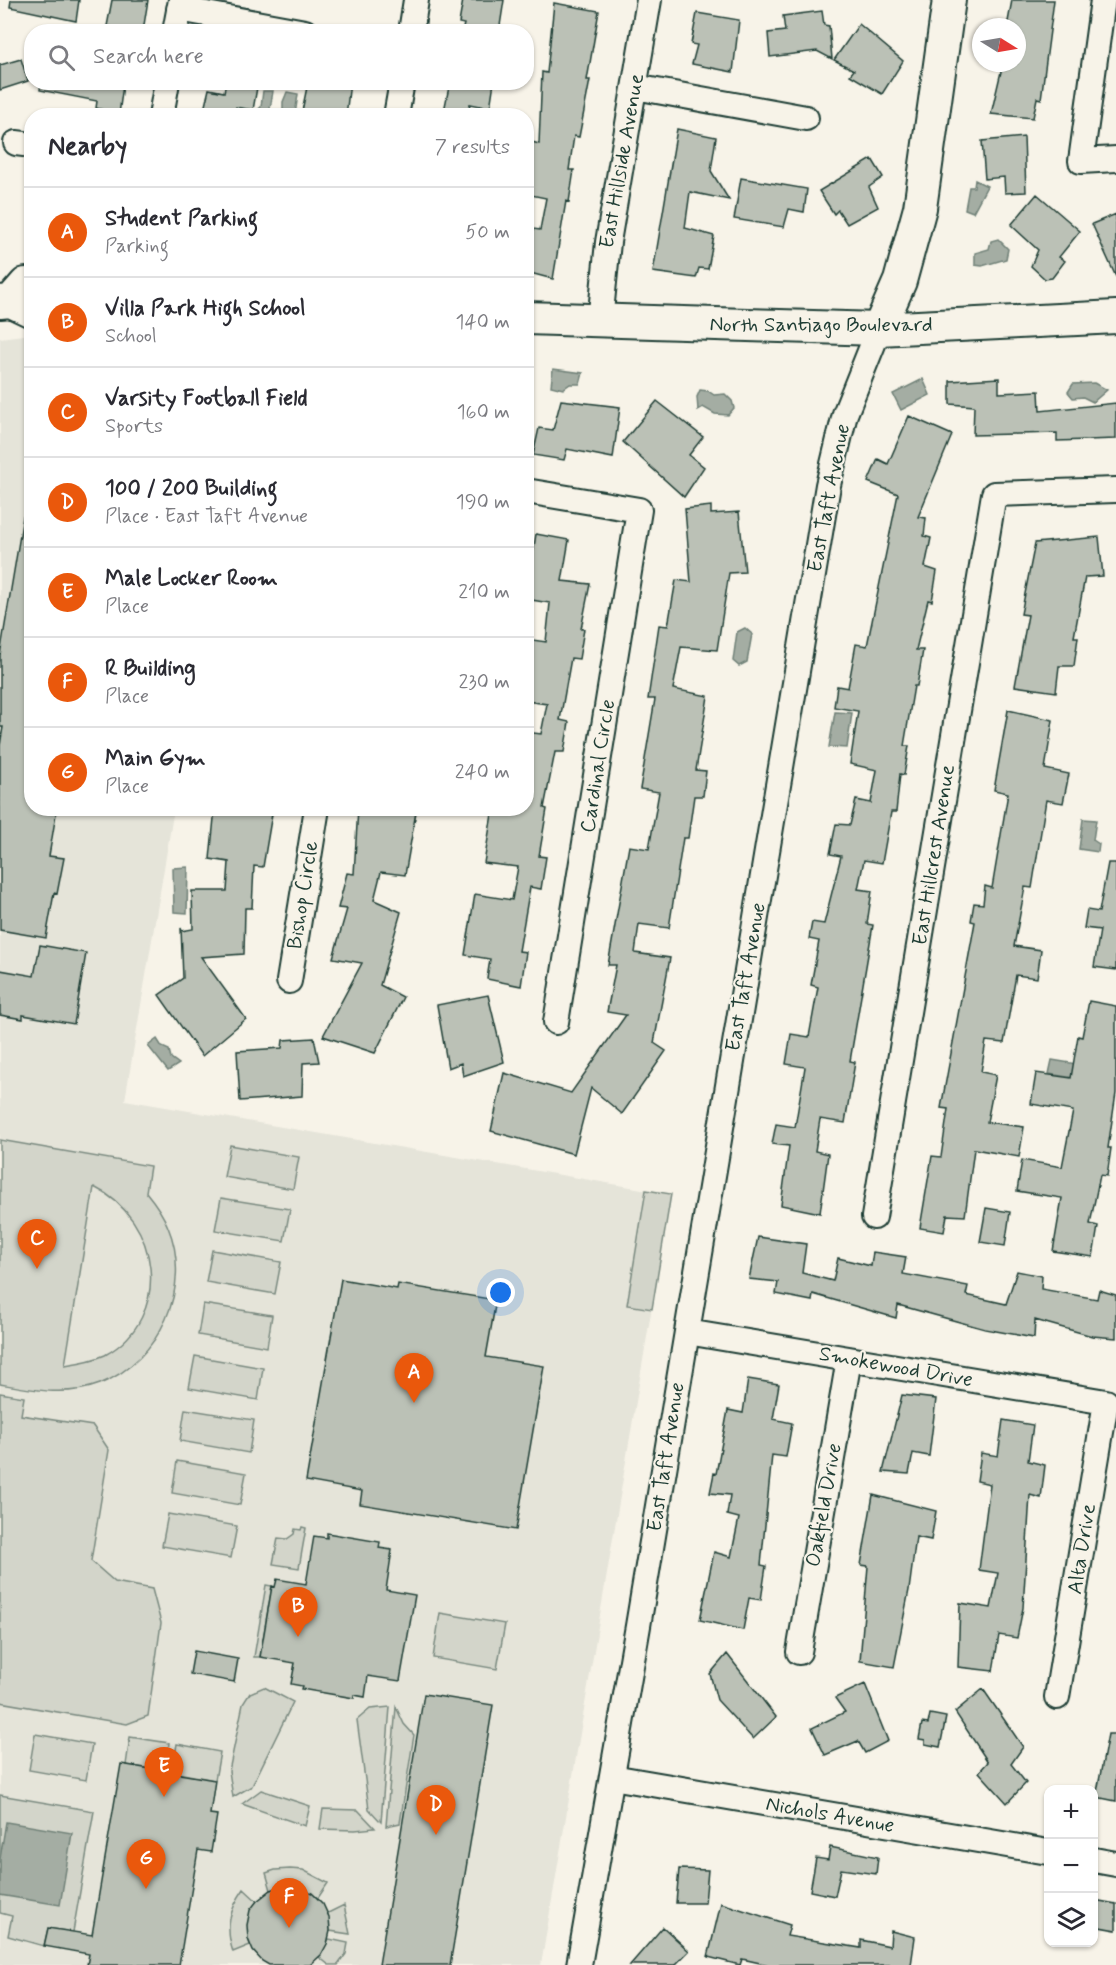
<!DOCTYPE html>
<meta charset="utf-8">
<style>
body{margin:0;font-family:Mynerve,sans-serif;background:#f7f7f7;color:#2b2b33}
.controls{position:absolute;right:18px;bottom:18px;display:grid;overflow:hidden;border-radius:12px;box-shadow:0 2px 4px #0004}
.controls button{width:54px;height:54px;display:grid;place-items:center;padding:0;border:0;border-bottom:2px solid #e1e1e2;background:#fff;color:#2b2b33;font:30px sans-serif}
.compass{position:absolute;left:972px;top:18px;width:54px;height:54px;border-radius:50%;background:#fff;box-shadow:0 2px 4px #0004;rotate:101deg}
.you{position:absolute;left:501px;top:1293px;width:21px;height:21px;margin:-15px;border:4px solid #fff;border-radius:50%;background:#1a73e8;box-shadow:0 0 0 9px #1a73e833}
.badge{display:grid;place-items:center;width:39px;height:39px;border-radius:50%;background:#ea580c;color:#fff;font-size:20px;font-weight:700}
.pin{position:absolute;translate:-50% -50px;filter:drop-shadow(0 2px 3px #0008)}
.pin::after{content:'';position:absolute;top:32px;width:21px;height:18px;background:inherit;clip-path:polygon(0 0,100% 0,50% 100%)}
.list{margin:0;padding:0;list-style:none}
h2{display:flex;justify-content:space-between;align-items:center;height:78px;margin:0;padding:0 24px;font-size:26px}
h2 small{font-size:20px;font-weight:400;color:#7c7c81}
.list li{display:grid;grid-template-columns:39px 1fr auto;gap:18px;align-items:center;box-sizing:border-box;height:90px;padding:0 24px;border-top:2px solid #e1e1e2}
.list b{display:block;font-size:22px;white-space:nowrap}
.list p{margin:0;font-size:20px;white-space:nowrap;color:#7c7c81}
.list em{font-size:20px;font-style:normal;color:#7c7c81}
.icon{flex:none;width:33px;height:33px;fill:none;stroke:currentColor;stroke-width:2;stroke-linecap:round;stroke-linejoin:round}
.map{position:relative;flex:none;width:1116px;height:1965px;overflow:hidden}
.search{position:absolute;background:#fff;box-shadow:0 2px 4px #0004;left:24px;top:24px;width:510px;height:66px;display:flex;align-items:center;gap:15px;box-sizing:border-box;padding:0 21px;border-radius:24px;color:#7c7c81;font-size:22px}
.panel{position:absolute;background:#fff;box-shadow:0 2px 4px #0004;left:24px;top:108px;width:510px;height:708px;border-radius:24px}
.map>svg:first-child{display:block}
</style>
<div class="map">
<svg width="1116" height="1965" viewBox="0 0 1116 1965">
<rect width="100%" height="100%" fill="#f7f3e8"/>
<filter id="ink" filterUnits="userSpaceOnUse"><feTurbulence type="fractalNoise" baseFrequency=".0167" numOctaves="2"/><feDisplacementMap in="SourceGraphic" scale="12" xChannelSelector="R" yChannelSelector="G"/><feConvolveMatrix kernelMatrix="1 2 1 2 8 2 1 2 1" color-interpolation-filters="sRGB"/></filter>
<g filter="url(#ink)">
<path fill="#e5e4d9" d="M31 334 32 808 174 809 125 1100 671 1194 541 1965H0V338Z"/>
<path fill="#d3d5ca" stroke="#79897f" stroke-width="1.5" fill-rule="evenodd" d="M0 1140 150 1166 146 1192C155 1203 163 1214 168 1227 193 1287 160 1360 100 1384 66 1397 34 1390 0 1384ZM94 1187C160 1219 174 1317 105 1355 92 1361 78 1363 65 1365Z
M230 1145 299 1157 293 1189 224 1177Z
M646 1190 671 1194 652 1309 627 1305Z
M221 1198 290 1209 284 1241 215 1230Z
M212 1250 281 1262 275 1294 206 1282Z
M203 1304 272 1315 267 1347 198 1335Z
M195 1356 263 1368 258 1400 189 1388Z
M0 1393 24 1397 21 1415 93 1426 109 1450 91 1561 115 1582 152 1589 161 1623 148 1716 127 1724 0 1702Z
M185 1409 254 1420 249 1453 180 1441Z
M177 1461 246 1473 240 1505 172 1493Z
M168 1514 237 1526 231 1558 162 1546Z
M302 1527 306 1528 299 1568 273 1564 278 1538 287 1539 294 1534 295 1529 301 1530Z
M266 1585 272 1586 260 1657H254Z
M440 1613 505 1624 497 1669 433 1658Z
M264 1687 293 1702 252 1786 233 1797 229 1771 243 1704 250 1693Z
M390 1707 381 1822 369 1809 357 1720 370 1709Z
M396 1707 404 1724 414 1735 400 1823 386 1826Z
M35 1734 92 1744 86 1780 29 1770Z
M130 1737 169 1743 165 1771 126 1765Z
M177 1744 220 1752 215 1780 172 1772Z
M261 1790 310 1806 305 1826 242 1804Z
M0 1795 94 1811 73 1932 48 1928 44 1946 8 1936 12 1916 0 1913Z
M323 1809 358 1810 375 1828 355 1830 320 1829Z
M290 1869 303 1870 328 1883 318 1898C303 1886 288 1885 271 1890L266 1873 275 1870Z
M244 1889 257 1901C248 1915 245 1929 250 1945L233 1952C225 1928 229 1910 244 1889Z
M344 1905 350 1934 330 1931 328 1913Z
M329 1939 348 1943 346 1954 338 1965H329L319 1957Z"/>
<path fill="#a4ada3" stroke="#6f8077" stroke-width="1.5" d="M263 91H273L269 115H258L255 112 261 107Z
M287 92 298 94 295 115H283V102Z
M975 180 987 186 973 212 965 209 969 187H974Z
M998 239 1008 249 1006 259 982 266 975 265V253L989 249 991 241Z
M553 369 583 373 580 384H570L563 389 551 386Z
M923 379 930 395 901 410 893 394Z
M1094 383 1107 390 1093 402 1083 397 1073 398 1068 392 1073 384Z
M700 390 708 391 714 395 725 394 732 401 734 408 728 415 715 414 703 407 698 410 697 397Z
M745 628 752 634 747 662 739 666 733 661 737 632Z
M835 712 852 713 847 748 829 747Z
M1083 819 1096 820 1093 840 1099 844 1098 852 1079 849Z
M188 867 187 913 174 912 173 868Z
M157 1039 162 1047 169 1050 171 1058 179 1064 168 1071 148 1046Z
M1052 1060 1083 1065 1080 1079 1049 1074Z
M6 1822 72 1833 60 1905 0 1895V1859Z"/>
<path fill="#bbc1b6" stroke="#1f3d34" stroke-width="1.5" d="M11 0H79L76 21 10 7Z
M112 0H148L143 31 107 26Z
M463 0H504L499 32H462L464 24 459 23Z
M1012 0H1054L1041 99 1037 98 1033 118 991 114 1003 63H1017V27H1007Z
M554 3 599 11 587 80H590L579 137 574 136 569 170H574L569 202 566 201 553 279 530 273 531 267 526 266V228L540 230 546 198 526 194V191L532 142 539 144 542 72 547 73Z
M822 11 824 25 829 26 832 59 817 51 770 57 768 33 785 31 783 16Z
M697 13 739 20 733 72 692 64 697 45 691 44Z
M859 24 903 61 882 94 850 75 854 70 834 60Z
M21 59 28 81 0 90V65Z
M41 82H115L123 85 119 114 96 108 97 101 40 90Z
M226 82H258L253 110 236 107 234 115 204 110 209 89 224 92Z
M308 82H350L346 116H301Z
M450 82H494L490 108 470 104 467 116H443Z
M677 129 716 137 711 171 729 200 690 192 685 228 714 236 708 269 699 268 696 278 653 272Z
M1024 137 1026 192 1005 193 1004 177 985 179 982 141Z
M872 159 883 177 869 187 878 207 847 224 838 210 834 214 819 191Z
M741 178 807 189 804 212 789 209 784 227 734 219Z
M1037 194 1080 231 1059 257 1065 261 1052 278 1045 279 1031 266 1038 250 1011 225Z
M1116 214V277L1092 224Z
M999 378V393L1039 391 1040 411 1116 403V439L1057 441V433L973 435 974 406 950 404V381Z
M561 400 620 407 613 458 567 449 564 460 533 455 539 428 553 430Z
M657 401 703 437 689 455 704 467 684 497 623 442Z
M909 416 952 435 918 517 926 518 924 536 931 538 925 567 937 571 932 601 928 600 916 650H923L917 686H914L904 746H909L904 775 900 774 896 812H891L882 863 864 860 858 889 872 891 867 924 873 925 850 1061 855 1062 845 1123 820 1119 815 1151 828 1154 820 1213 781 1205 789 1146 772 1144 776 1124 795 1127 805 1067 786 1064 791 1034 809 1037 818 987 811 985 819 941 809 939 812 922 824 924 841 856 830 854 836 824 850 825 856 800 871 803 877 770 850 764 858 711 834 707 837 686 848 688 856 644 867 646 898 494 868 482 878 459 888 464Z
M711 506V514L739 512 745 572 729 573 717 650 681 647 673 689 708 696 696 770 706 771 703 796H694L688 838H683L669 928 639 924 635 953 670 958 654 1043 666 1051 622 1114 591 1088 574 1154 491 1131 504 1073 571 1093 626 1015 607 1012 616 965H608L629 846 649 849 659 792 640 789 655 699H648L659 625 668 626 676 580 691 582 685 509Z
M23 517 32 518V808H57L49 856 64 858 57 894 54 893 46 938 0 930V746L3 727H0V655Z
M536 534 569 540 562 581 590 584 581 629H584L579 659 571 658 560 720 569 722 564 752H555L544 808 547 809 539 856 546 857 541 889 530 887 519 951 526 952 521 986 487 979 490 959 465 955 475 894 512 900 518 867 484 863 493 808H526V732L541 734 547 704 526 701V639L546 642 550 603 526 599V573H530Z
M1099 537 1103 576 1085 577 1074 637H1078L1074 666H1059L1056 692 1015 686 1028 615 1021 614 1035 543Z
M1008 710 1053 720 1045 769 1069 774 1063 803 1046 800 1032 888 1025 887 1014 946 1041 950 1037 978 1016 975 1004 1043 986 1041 981 1072 996 1075 987 1122 1024 1127 1019 1157 974 1149 965 1216 947 1215 944 1232 920 1228 932 1156 941 1157 948 1109 941 1108 975 922 971 921 974 903 983 904 985 886 992 888 1008 793 994 790Z
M215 808H273L263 867 254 866 252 908H245L244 954 201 957 246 1019 202 1056 159 995 183 978 181 928 182 931 193 929 192 891H227L229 862 210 859Z
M358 808H391L416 812 405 875 381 872 374 900 401 912 380 985 403 997 375 1053 323 1036 362 963 333 958 347 909 338 908 347 873 354 874Z
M1108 863H1116V970L1094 967 1100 930 1084 928 1087 910 1099 912Z
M40 945 86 953 74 1024 23 1015V1019L0 1015V970L34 976Z
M488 995 504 1062 463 1076 461 1063 448 1068 437 1005Z
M1089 1001 1116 1006V1093L1108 1148H1111L1107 1176 1100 1175 1090 1224 1098 1226 1093 1257 1053 1251 1062 1198 1017 1191 1022 1160 1062 1167 1073 1111 1031 1104 1036 1073 1071 1078 1078 1036 1082 1037Z
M314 1038 319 1062 303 1063 302 1096 240 1101 237 1051 282 1048 283 1040Z
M986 1208 1010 1212 1005 1246 980 1242Z
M758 1237 806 1244 802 1273 833 1281 838 1258 871 1266 873 1252 906 1257 903 1274 968 1286 966 1295 1006 1304 1017 1271 1042 1276 1041 1289 1097 1299 1099 1290 1116 1295V1338L1092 1336 1035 1320 1034 1338 985 1329 898 1305 896 1318 813 1294 812 1301 776 1294 778 1282 749 1279Z
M341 1279 397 1289 398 1284 496 1300 486 1357 544 1366 516 1530 360 1504 362 1491 306 1481Z
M748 1379 779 1384 773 1419 792 1423 786 1457 772 1455 761 1565 766 1566 761 1600 749 1598 743 1630 700 1620 714 1552 731 1557 739 1518 727 1515 730 1495 710 1493 714 1473 716 1474 728 1410 743 1413Z
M902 1395 936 1399 929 1456 913 1453 909 1474 883 1472Z
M1003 1420 1033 1425 1028 1461 1045 1465 1041 1498 1030 1495 1023 1608 1017 1638 999 1635 993 1671 958 1667 960 1603 991 1608 998 1573 979 1570 990 1484 977 1481 981 1453 998 1456Z
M873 1495 936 1511 931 1540 916 1537 909 1590 894 1667 860 1661 868 1566 861 1565Z
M327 1533 380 1542 379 1548 392 1550 386 1590 415 1595 400 1681 368 1676 365 1697 354 1695V1698L301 1689 302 1686 291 1684 295 1663 260 1657 272 1586 275 1587 277 1579 306 1584 314 1536 327 1538Z
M194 1651 238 1659 234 1682 190 1674Z
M727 1654 776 1717 753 1739 717 1700 710 1674Z
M865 1684 888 1741 865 1753 858 1741 825 1755 812 1728 845 1712 835 1698Z
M983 1689 1023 1747 1011 1764 1026 1783 1007 1803 979 1772 988 1762 955 1712Z
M424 1694 493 1705 450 1965H379Z
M930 1714 946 1717 940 1747 925 1744V1740L919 1739 922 1723 928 1724Z
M1108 1734H1116V1801L1096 1797Z
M121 1764 215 1780 210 1814 217 1815 211 1852 198 1850 179 1965H87L89 1954 44 1946 48 1928 92 1935Z
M830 1847 878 1857 876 1874 841 1869 835 1896 810 1891 816 1858 828 1860Z
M679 1869 708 1870 705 1903H676Z
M285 1886 299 1887 312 1893 323 1904 329 1917 330 1931 327 1944 321 1955 310 1965H269L262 1961 253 1951 248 1939 247 1925 250 1910 257 1901 271 1890Z
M1094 1900 1116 1904V1930L1094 1926Z
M721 1903 790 1925 787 1936 861 1948V1940L890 1946 891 1931 915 1937 911 1965H769L742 1959 740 1965 708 1957Z
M663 1927 689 1951 675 1965H630Z"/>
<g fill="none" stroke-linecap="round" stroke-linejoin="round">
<g stroke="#1f3d34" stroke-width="28">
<path id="minor" d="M1103 0 1081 161 1116 159
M179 9 305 32
M175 32 181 0
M411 32 416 0
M635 87 806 118
M161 116 167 82
M396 116 402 82
M16 143 32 145
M600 322 608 242 649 0
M526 491 639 510 556 1022
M289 981 317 808
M874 1217 994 494 1116 490
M687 1332 1106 1402 1057 1697
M799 1652 849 1359
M612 1777 1048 1852
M1094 1860 1116 1864
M579 1965 638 1626 828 485 845 414 879 329"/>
</g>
<g stroke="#1f3d34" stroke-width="36">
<path id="major" d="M11 301 26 284H32
M0 302 11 301 32 311
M526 318 879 329 1116 317
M879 329 900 281 920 208 949 0"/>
</g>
<use href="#minor" stroke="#f7f3e8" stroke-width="24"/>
<use href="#major" stroke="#f7f3e8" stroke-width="32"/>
</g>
</g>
<g text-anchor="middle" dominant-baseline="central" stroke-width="4.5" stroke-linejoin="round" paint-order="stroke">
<g font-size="21" fill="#1f3d34" stroke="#f7f3e8">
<text transform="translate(622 161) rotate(-80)">East Hillside Avenue</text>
<text x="821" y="325">North Santiago Boulevard</text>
<text transform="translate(829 498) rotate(-79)">East Taft Avenue</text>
<text transform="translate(598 766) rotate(-81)">Cardinal Circle</text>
<text transform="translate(934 855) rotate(-81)">East Hillcrest Avenue</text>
<text transform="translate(303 895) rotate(-81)">Bishop Circle</text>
<text transform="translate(746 977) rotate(-80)">East Taft Avenue</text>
<text transform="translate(896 1367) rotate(10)">Smokewood Drive</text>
<text transform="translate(666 1457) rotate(-81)">East Taft Avenue</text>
<text transform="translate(824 1505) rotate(-80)">Oakfield Drive</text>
<text transform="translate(1082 1549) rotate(-81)">Alta Drive</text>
<text transform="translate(830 1815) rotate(10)">Nichols Avenue</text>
</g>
</g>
</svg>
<div class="controls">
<button>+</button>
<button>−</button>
<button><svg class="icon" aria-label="layers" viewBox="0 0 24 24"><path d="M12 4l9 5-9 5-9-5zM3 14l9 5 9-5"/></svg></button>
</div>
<svg class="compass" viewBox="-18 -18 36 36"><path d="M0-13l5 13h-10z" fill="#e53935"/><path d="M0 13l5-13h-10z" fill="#7c7c81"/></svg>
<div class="you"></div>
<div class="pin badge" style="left:414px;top:1403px">A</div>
<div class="pin badge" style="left:298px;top:1637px">B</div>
<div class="pin badge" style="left:37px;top:1269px">C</div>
<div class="pin badge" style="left:436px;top:1835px">D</div>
<div class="pin badge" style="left:164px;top:1797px">E</div>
<div class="pin badge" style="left:289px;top:1928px">F</div>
<div class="pin badge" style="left:146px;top:1889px">G</div>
<div class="search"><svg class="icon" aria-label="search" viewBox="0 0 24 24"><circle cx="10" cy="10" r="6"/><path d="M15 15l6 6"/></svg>Search here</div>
<section class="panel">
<h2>Nearby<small>7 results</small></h2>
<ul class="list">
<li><span class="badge">A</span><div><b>Student Parking</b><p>Parking</p></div><em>50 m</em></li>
<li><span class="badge">B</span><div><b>Villa Park High School</b><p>School</p></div><em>140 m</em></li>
<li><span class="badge">C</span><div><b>Varsity Football Field</b><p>Sports</p></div><em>160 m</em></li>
<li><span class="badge">D</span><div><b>100 / 200 Building</b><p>Place · East Taft Avenue</p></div><em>190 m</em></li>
<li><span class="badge">E</span><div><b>Male Locker Room</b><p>Place</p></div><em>210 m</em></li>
<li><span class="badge">F</span><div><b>R Building</b><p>Place</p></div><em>230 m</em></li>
<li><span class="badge">G</span><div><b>Main Gym</b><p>Place</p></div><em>240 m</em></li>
</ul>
</section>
</div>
